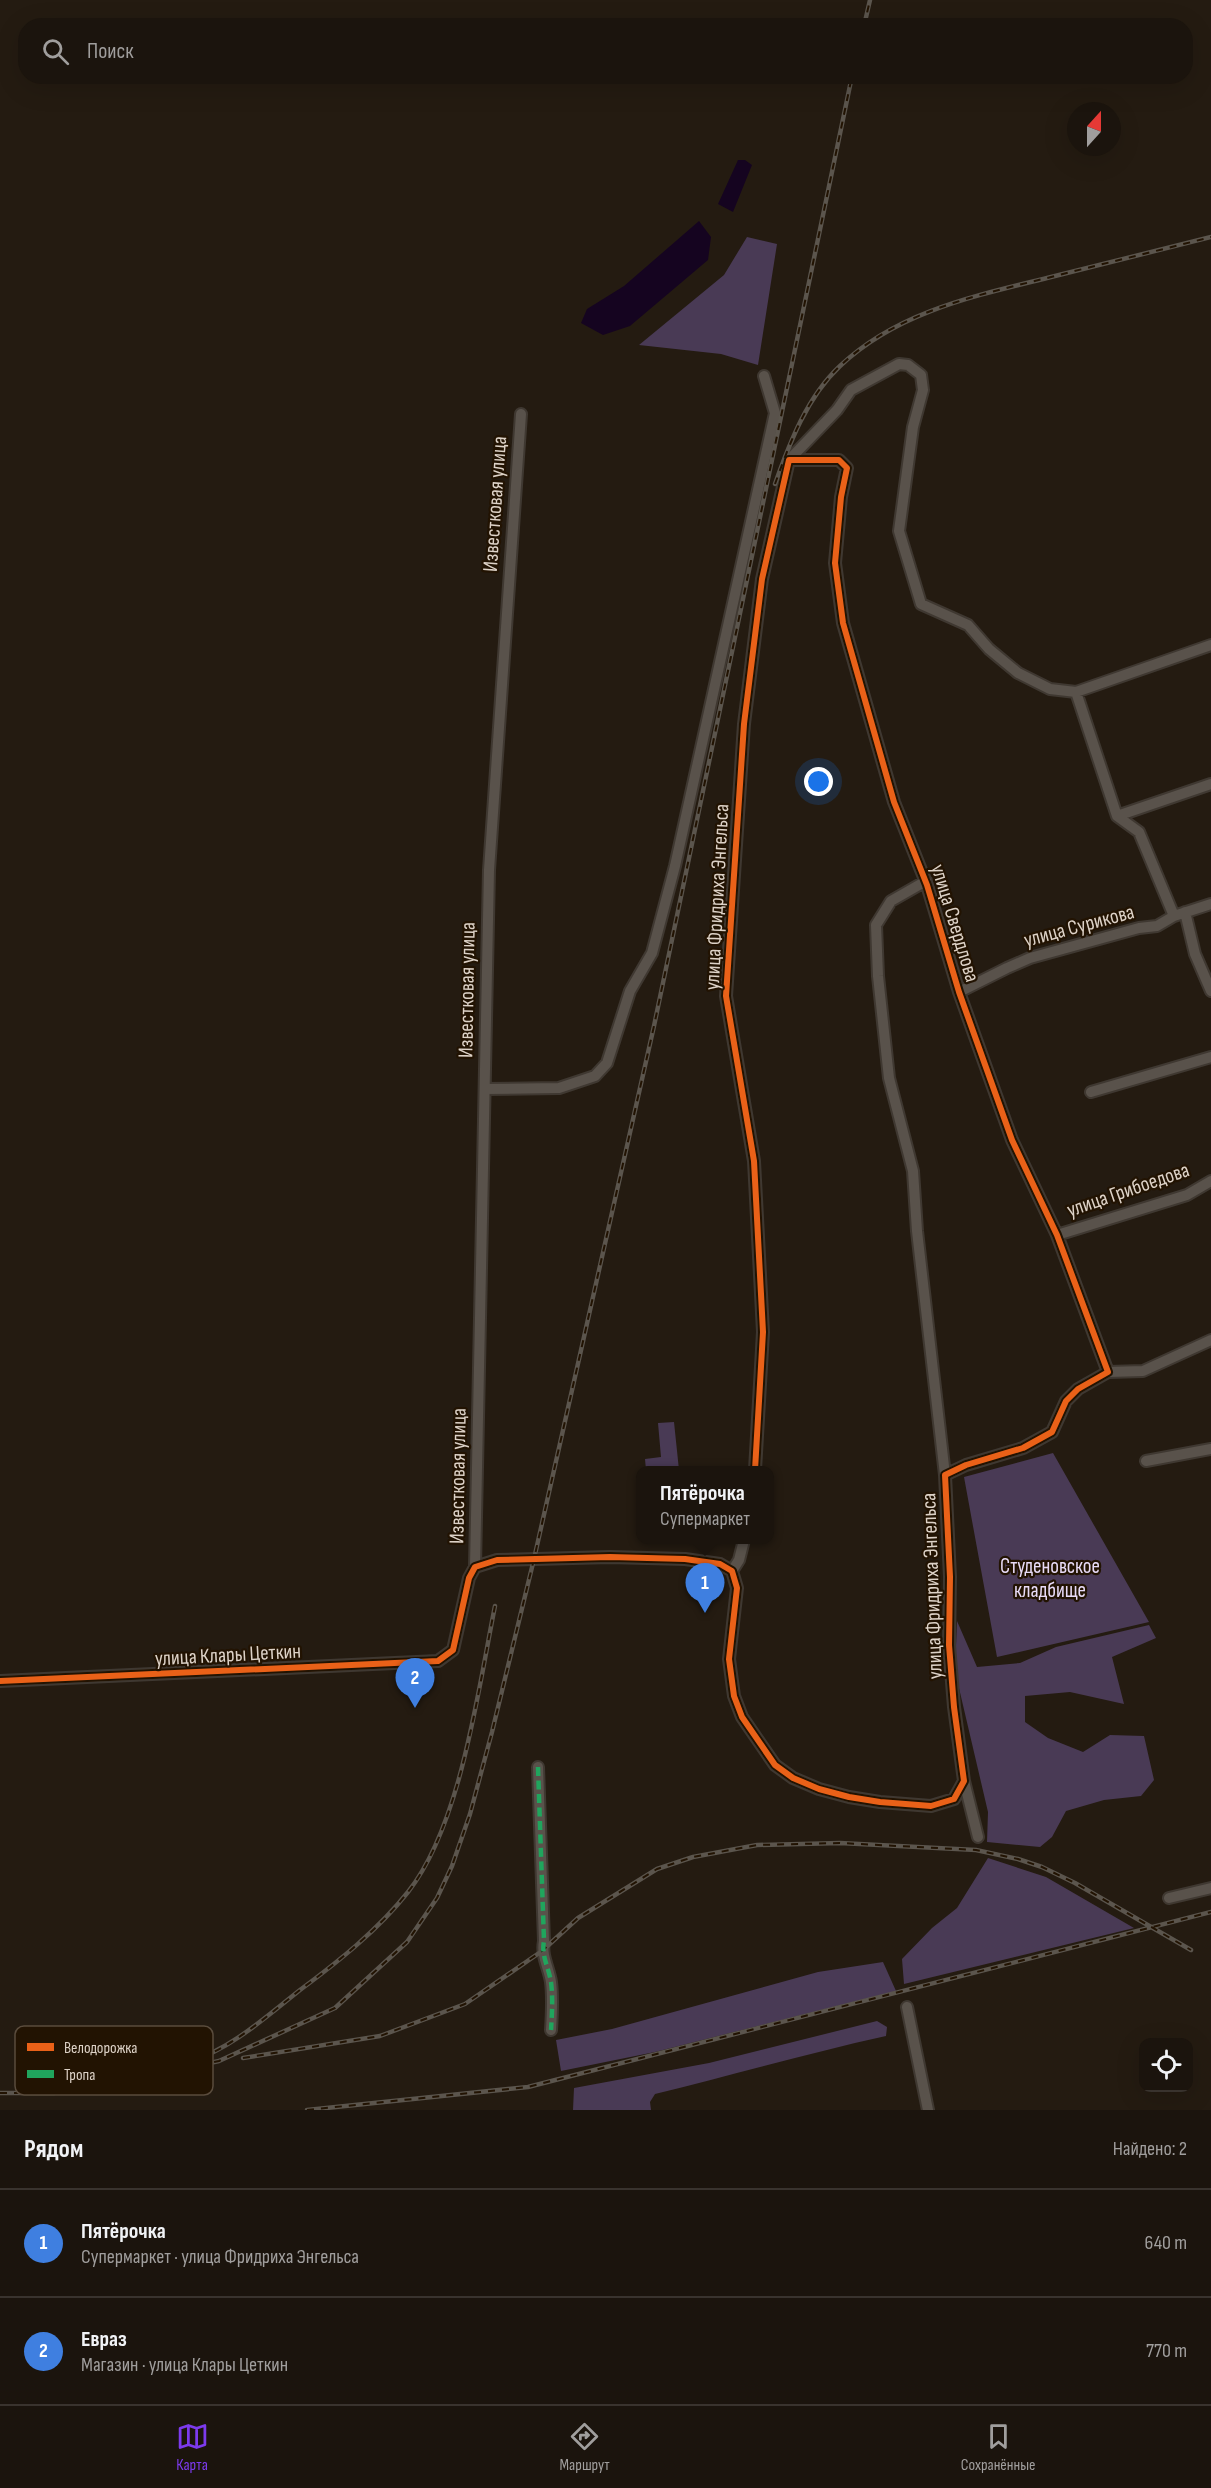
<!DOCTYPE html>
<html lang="ru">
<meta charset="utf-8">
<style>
body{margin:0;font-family:"Sofia Sans Condensed",sans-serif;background:#28211b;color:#f1f3f6}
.controls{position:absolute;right:18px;bottom:18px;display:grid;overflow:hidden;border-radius:12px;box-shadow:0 6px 24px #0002}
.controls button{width:54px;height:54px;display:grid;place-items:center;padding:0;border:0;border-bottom:2px solid #39332e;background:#1b140d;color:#f1f3f6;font:30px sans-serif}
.compass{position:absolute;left:1067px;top:102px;width:54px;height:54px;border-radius:50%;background:#1b140d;box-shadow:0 6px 24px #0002;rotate:21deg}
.you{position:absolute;left:819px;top:782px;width:21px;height:21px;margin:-15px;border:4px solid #fff;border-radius:50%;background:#1a73e8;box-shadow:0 0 0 9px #1a73e833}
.badge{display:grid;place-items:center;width:39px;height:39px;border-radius:50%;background:#7c3aed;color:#fff;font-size:20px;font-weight:700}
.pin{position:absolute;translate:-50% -50px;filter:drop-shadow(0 2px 3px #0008)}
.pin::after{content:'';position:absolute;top:32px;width:21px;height:18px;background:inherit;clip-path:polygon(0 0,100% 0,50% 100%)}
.popup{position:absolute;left:636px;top:1466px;width:138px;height:78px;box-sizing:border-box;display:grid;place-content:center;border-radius:12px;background:#1b140d;filter:drop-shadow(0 2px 4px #0005);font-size:20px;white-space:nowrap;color:#a09e9d}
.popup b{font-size:22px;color:#f1f3f6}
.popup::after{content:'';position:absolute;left:50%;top:100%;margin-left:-12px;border:12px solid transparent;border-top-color:#1b140d}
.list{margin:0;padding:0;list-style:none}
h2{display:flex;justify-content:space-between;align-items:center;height:78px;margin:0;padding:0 24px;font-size:26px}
h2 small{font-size:20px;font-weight:400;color:#a09e9d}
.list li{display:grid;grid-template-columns:39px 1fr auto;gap:18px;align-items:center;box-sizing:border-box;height:108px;padding:0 24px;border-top:2px solid #39332e}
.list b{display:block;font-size:22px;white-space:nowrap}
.list p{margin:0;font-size:20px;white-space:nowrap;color:#a09e9d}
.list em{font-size:20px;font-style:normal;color:#a09e9d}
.icon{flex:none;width:33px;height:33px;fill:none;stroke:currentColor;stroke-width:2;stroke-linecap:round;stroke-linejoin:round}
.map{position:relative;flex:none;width:1211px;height:2110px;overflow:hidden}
.search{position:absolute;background:#1b140d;box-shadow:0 6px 24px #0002;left:18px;right:18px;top:18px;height:66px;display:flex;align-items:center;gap:15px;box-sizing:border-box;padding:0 21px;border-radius:24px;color:#a09e9d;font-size:22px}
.sheet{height:294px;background:#1b140d}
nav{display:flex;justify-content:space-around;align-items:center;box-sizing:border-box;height:84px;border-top:2px solid #39332e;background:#1b140d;font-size:16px;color:#a09e9d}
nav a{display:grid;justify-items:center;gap:3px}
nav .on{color:#7c3aed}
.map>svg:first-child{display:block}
</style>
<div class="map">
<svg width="1211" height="2110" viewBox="0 0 1211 2110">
<rect width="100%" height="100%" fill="#241b11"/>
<path fill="#493a55" d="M747 237 777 244 758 365 721 354 639 345 724 275Z
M674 1422 679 1470H646L645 1459 661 1457 658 1423Z
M1053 1453 1149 1622 997 1657 964 1477Z
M957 1621 977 1667 1020 1663 1056 1647 1149 1625 1156 1638 1112 1657 1124 1704 1070 1692 1025 1696V1722L1048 1738 1083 1752 1110 1735 1144 1736 1154 1780 1141 1796 1104 1800 1066 1811 1052 1837 1040 1847 987 1842 988 1812 955 1671Z
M988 1858 1046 1877 1134 1928 904 1984 902 1959 932 1928 957 1908Z
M883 1962 896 1991 655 2052 561 2071 556 2040 612 2029 818 1972Z
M877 2021 887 2027 886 2036C809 2053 733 2075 655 2094L650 2102 651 2110H573L574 2088 709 2063Z"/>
<path fill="#150420" d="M738 160H745L752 165 733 212 718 204Z
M699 221 711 237 708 260 630 326 603 335 581 323 587 309 624 286Z"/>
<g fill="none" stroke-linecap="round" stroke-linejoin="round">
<g stroke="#3f3831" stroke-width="14">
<path id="minor" d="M789 460 837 410 851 390 899 364 908 365 921 375 923 390 913 427 899 531 921 604 968 625 989 649 1018 673 1050 689 1076 692 1211 645
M1076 692 1117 816 1139 832 1174 916
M1117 816 1211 784
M926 881 891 901 876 925 878 976 889 1078 913 1171 917 1231 945 1475
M1185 912 1195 954 1211 991
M959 992 1007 968 1030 958 1139 928 1157 926 1174 916 1211 904
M485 1089 559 1088 595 1076 607 1063 630 991 652 953 675 866 775 413 764 376
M1091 1092 1211 1057
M1057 1235 1187 1195 1211 1181
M1108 1372 1143 1371 1211 1340
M1146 1461 1211 1449
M755 1470 763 1332 754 1161 726 996 744 724 762 579 789 460H839L847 468 841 497 835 563 843 623 894 802 927 885 959 992 1012 1140 1057 1235 1108 1372
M475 1567 489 870 521 414
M732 1571 739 1560 744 1540
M0 1681 438 1661 453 1650 469 1578 475 1567 497 1560 610 1557 685 1559 720 1564 732 1571 737 1588 729 1659 734 1696 742 1717 775 1765 793 1778 819 1789 849 1797 880 1802 931 1806 954 1799 964 1781 954 1707 949 1645 950 1577 945 1475 966 1465 1023 1448 1052 1432 1066 1401 1078 1389 1108 1372
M538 1767 544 1941C541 1956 549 1968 551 1982 553 1998 552 2014 551 2030
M964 1781 978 1837
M1169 1898 1211 1888
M907 2007 928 2110"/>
</g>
<use href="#minor" stroke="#59524b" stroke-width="10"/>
<g stroke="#5b554d" stroke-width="4.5">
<path id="rail" d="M864 26 870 0
M775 484C790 442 807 397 840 366 897 312 974 296 1047 278 1102 264 1157 251 1211 237
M243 2058 380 2036 465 2004 542 1951 578 1918 657 1869 693 1857 757 1845 840 1843 976 1850 1018 1859 1042 1867 1075 1883 1191 1950
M189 2062C231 2049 267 2016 300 1990 339 1961 378 1930 408 1892 461 1825 478 1690 495 1606
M132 2080 219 2061 335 2008 407 1942 437 1898 452 1866 470 1814 492 1732 534 1559 654 1026 852 76
M0 2093H54L140 2078
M307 2110 528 2087 1211 1912"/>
</g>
<use href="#rail" stroke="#221302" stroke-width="2" stroke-dasharray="7" stroke-linecap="butt"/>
<path stroke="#20a55d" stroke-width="4.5" stroke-dasharray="9 4.5" stroke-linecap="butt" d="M538 1767 544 1941C541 1956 549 1968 551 1982 553 1998 552 2014 551 2030"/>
<g stroke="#221302" stroke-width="10">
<path id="cycleway" d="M0 1681 438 1661 453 1650 469 1578 475 1567 497 1560 610 1557 685 1559 720 1564 732 1571 737 1588 729 1659 734 1696 742 1717 775 1765 793 1778 819 1789 849 1797 880 1802 931 1806 954 1799 964 1781 954 1707 949 1645 950 1577 945 1475 966 1465 1023 1448 1052 1432 1066 1401 1078 1389 1108 1372 1057 1235 1012 1140 959 992 927 885 894 802 843 623 835 563 841 497 847 468 839 460H789L762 579 744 724 726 996 754 1161 763 1332 755 1470"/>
</g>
<use href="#cycleway" stroke="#ea6118" stroke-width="6"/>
</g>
<g text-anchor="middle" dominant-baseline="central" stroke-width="4.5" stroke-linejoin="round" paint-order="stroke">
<g font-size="21" fill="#ddd2c7" stroke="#221302">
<text transform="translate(495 504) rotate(-86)">Известковая улица</text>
<text transform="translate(717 897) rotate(-87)">улица Фридриха Энгельса</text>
<text transform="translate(955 923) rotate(73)">улица Свердлова</text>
<text transform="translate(1079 926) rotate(-15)">улица Сурикова</text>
<text transform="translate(467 990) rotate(-89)">Известковая улица</text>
<text transform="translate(1128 1190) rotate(-19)">улица Грибоедова</text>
<text transform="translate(458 1476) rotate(-89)">Известковая улица</text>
<text transform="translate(932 1586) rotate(-92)">улица Фридриха Энгельса</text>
<text transform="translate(228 1655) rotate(-3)">улица Клары Цеткин</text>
</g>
<g font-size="21" fill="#e8dbf7" stroke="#221302">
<text x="1050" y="1566">Студеновское<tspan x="1050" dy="24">кладбище</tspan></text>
</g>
</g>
<rect x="15" y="2026" width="198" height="69" rx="9" fill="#221302" stroke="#5a4c3d" stroke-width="1.5"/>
<rect x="27" y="2043" width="27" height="8" fill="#ea6118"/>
<rect x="27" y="2070" width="27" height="8" fill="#20a55d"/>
<g font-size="16" fill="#ddd2c7">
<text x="64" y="2053">Велодорожка</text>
<text x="64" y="2080">Тропа</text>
</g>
</svg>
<div class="controls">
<button><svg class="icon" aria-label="locate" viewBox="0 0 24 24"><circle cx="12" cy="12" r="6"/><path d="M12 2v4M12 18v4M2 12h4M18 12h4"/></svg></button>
</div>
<svg class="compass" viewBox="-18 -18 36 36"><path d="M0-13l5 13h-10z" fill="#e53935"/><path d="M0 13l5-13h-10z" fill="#a09e9d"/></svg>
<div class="you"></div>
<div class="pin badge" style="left:705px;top:1613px;background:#3f7fe0">1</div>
<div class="popup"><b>Пятёрочка</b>Супермаркет</div>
<div class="pin badge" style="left:415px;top:1708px;background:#3f7fe0">2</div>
<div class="search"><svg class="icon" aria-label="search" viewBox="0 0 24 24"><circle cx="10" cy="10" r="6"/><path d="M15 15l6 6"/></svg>Поиск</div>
</div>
<section class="sheet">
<h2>Рядом<small>Найдено: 2</small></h2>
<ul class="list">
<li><span class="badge" style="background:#3f7fe0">1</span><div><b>Пятёрочка</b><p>Супермаркет · улица Фридриха Энгельса</p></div><em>640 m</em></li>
<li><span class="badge" style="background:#3f7fe0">2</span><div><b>Евраз</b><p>Магазин · улица Клары Цеткин</p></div><em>770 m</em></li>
</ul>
</section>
<nav>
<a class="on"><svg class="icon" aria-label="map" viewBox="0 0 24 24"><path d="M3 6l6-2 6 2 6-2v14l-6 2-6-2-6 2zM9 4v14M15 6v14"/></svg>Карта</a>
<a><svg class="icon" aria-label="directions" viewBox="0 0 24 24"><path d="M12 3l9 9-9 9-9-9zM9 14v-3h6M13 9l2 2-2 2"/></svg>Маршрут</a>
<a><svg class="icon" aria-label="saved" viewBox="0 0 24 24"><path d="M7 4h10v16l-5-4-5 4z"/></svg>Сохранённые</a>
</nav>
